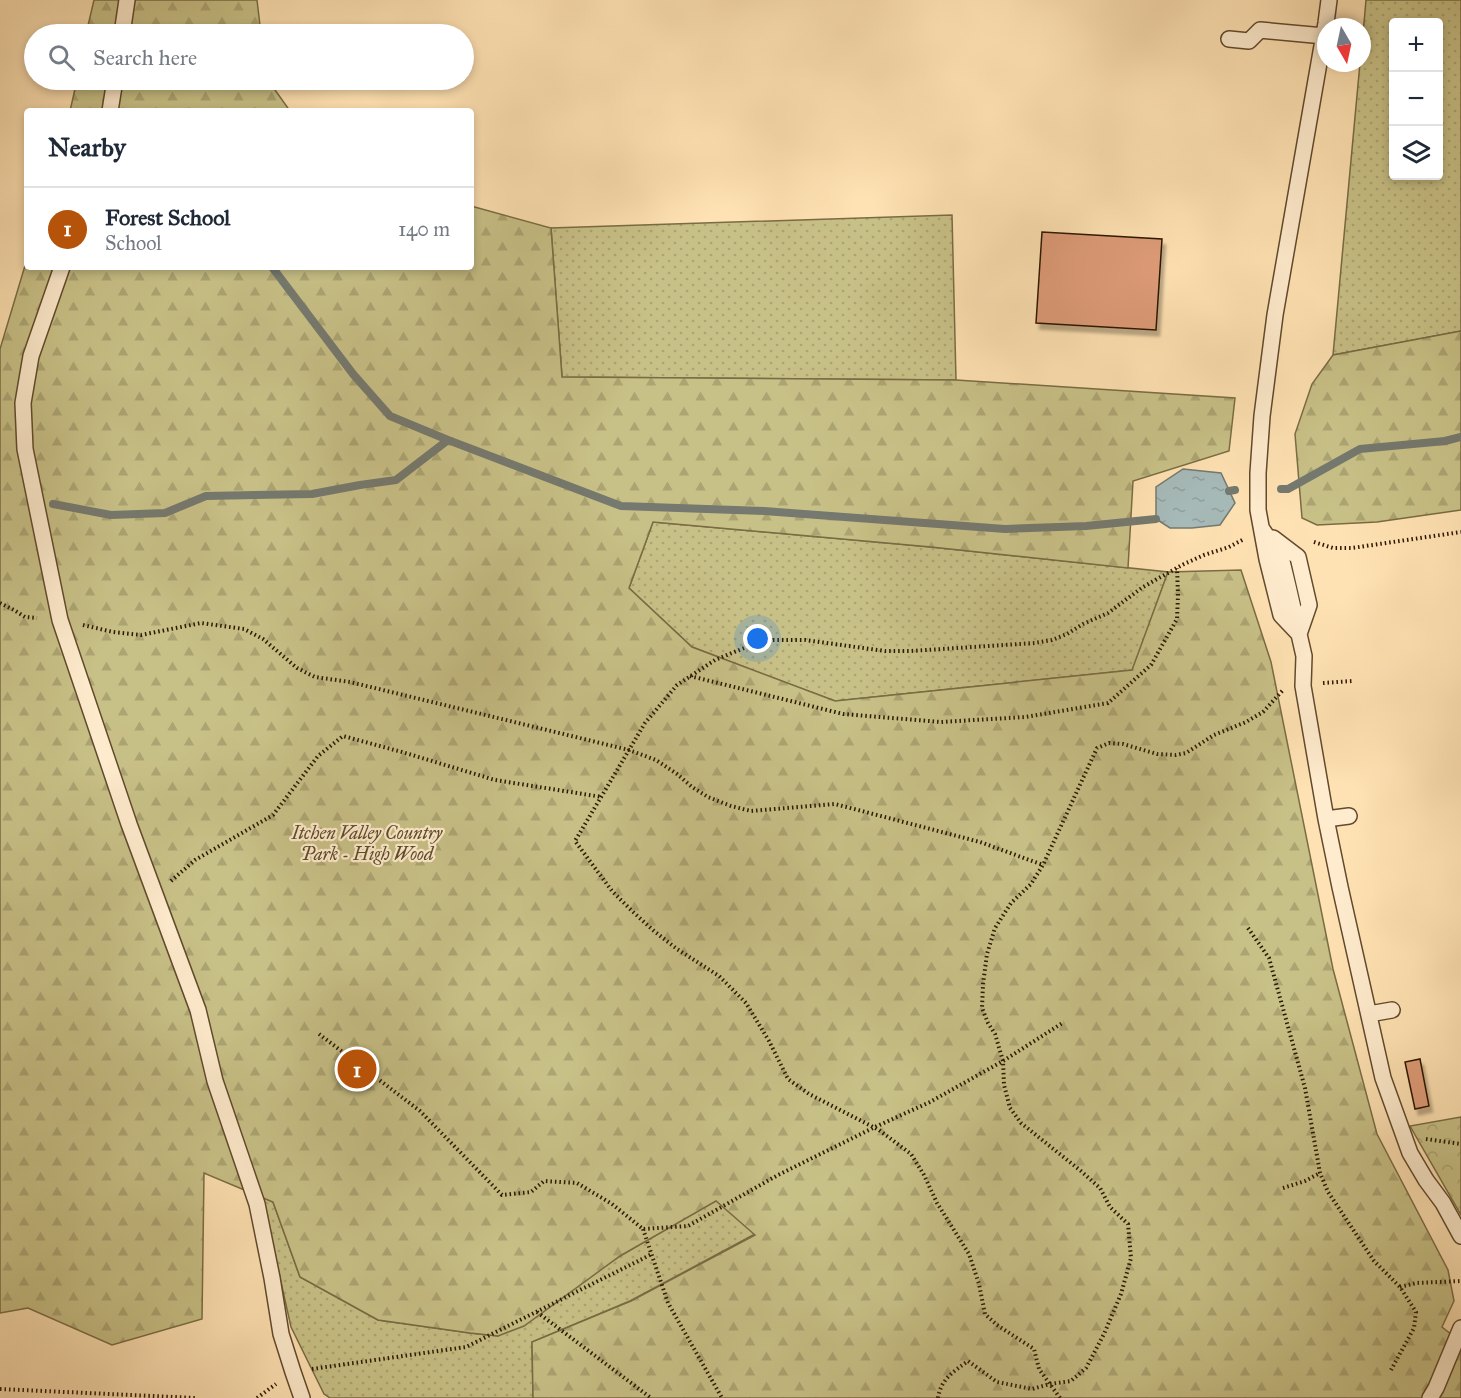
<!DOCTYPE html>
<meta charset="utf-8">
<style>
body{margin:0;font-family:"IM FELL Great Primer",serif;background:#f2f2f3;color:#1f2937}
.controls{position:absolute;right:18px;top:18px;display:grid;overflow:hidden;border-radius:6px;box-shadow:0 3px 9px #0003}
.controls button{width:54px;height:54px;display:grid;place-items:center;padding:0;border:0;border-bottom:2px solid #e0e1e3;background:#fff;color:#1f2937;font:30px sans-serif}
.compass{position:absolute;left:1317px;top:18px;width:54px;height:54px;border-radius:50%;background:#fff;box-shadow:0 3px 9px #0003;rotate:171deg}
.you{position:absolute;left:758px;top:639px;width:21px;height:21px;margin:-15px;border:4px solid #fff;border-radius:50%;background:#1a73e8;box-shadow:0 0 0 9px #1a73e833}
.badge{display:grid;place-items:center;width:39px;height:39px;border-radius:50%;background:#b45309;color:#fff;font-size:20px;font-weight:700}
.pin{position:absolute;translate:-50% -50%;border:3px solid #fff;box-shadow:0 2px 6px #0006}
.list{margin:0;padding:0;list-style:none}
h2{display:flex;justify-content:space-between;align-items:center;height:78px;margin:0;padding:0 24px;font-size:26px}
h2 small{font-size:20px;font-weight:400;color:#747a83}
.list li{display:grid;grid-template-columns:39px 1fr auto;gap:18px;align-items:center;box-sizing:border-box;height:84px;padding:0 24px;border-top:2px solid #e0e1e3}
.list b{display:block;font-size:22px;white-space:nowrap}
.list p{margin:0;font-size:20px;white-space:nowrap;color:#747a83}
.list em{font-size:20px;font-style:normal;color:#747a83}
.icon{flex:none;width:33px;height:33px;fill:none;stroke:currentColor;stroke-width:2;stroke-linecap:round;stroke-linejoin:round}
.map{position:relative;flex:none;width:1461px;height:1398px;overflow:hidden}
.search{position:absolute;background:#fff;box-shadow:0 3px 9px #0003;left:24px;top:24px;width:450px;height:66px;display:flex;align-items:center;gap:15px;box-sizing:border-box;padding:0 21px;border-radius:33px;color:#747a83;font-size:22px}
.panel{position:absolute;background:#fff;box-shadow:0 3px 9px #0003;left:24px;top:108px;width:450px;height:162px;border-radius:6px}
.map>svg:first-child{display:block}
</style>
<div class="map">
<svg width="1461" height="1398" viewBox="0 0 1461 1398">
<defs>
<pattern id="grass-dots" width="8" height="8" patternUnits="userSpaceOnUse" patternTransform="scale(1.5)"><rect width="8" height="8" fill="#c8c187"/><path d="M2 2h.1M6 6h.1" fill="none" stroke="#aca573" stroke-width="1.8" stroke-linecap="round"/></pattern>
<pattern id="forest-firs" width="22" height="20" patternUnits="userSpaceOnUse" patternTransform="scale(1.5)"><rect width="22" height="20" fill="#c8c187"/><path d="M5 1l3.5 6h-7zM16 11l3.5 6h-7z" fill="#aca573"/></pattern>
<pattern id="park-crowns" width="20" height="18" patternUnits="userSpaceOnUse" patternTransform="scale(1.5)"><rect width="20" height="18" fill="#c8c187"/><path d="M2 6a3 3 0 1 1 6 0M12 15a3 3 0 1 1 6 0" fill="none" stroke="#aca573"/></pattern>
<pattern id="water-ripples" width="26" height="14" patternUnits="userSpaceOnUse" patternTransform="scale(1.5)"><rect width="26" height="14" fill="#a6bab9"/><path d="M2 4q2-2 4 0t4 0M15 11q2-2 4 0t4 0" fill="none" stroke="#8f9f9d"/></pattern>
<filter id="shadow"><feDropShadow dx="3.5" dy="6" stdDeviation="1.5" flood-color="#0004"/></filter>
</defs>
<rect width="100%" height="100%" fill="#ffe2b3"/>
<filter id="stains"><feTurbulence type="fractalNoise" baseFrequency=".00333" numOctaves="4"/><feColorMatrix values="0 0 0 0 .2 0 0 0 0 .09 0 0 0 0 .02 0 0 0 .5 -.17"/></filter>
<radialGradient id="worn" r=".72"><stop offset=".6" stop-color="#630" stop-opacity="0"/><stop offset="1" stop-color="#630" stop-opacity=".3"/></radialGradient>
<path fill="url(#grass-dots)" stroke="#7a6c44" stroke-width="1.5" fill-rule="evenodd" d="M1366 0H1461V331L1333 355 1360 63H1362V45ZM1394 22H1438V176H1394Z
M952 215 956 380 562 377 551 228Z
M653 522 931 547 1168 572 1133 670 835 701 692 647 629 588Z
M262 1197 273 1202 300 1277 378 1320 470 1333 498 1336 620 1256 716 1200 755 1234 630 1301 532 1342 533 1398H330L324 1394 291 1327Z"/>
<path fill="url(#forest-firs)" stroke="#7a6c44" stroke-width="1.5" d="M94 0H257L261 34H86Z
M77 80H268L290 111H70Z
M471 206 551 228 562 377 956 380 1235 398 1229 451 1133 481 1128 568 931 547 653 522 629 588 692 647 835 701 1132 670 1168 572 1241 570 1271 662 1333 969 1377 1134 1448 1270 1454 1301 1442 1327 1461 1342V1398H533L532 1342 631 1301 755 1235 716 1201 620 1256 524 1326 498 1336 470 1333 378 1320 300 1277 273 1202 204 1173 202 1319 112 1345 28 1308 0 1313V349L27 259V267H471Z
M1461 331V510L1377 522 1317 525 1302 518 1295 434 1312 384 1333 355Z"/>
<path fill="url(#park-crowns)" stroke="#7a6c44" stroke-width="1.5" d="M1461 1117V1215L1410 1126Z"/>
<path fill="url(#water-ripples)" stroke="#75796f" stroke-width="1.5" d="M1183 469 1221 473 1235 503 1220 525 1192 528H1170L1156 519V487Z"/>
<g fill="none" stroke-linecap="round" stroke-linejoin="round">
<path stroke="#75796f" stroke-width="8" d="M272 267 353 374 390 416 448 440 621 506 764 511 1005 529 1086 526 1156 519
M1281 489H1288L1360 449 1445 441 1461 437
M1229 491 1235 490
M53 504 111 515 165 513 206 496 312 494 360 485 396 480 448 440"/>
</g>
<path fill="#de9b78" stroke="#2c1800" stroke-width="1.5" filter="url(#shadow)" d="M1042 232 1162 239 1156 330 1036 323Z
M1420 1059 1429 1106 1415 1109 1405 1062Z"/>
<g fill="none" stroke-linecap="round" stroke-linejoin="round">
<g stroke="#614a2d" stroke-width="18">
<path id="lane" d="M122 34 127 0
M1229 39 1249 41 1260 30 1324 36
M110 111 115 80
M62 267 31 356 23 403 25 449 60 620 129 824 198 1010 215 1081 257 1204 272 1278 281 1334 293 1372 302 1398
M1262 529 1281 557 1288 586 1304 656 1303 686 1326 819 1340 887 1383 1078 1410 1153 1426 1180 1443 1203 1461 1236
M1273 538 1298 557 1309 605 1299 634
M1299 634 1281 615 1267 559 1258 510V473L1262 416 1275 315 1326 23 1329 0
M1326 819 1349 816
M1369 1014 1392 1010
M1430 1398 1436 1388 1461 1328"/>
</g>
<path stroke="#2c1800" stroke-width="4" stroke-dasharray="1.5 3" stroke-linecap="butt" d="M1314 542 1333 548H1352L1461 532
M0 603 14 610 25 617 37 618
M83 625 113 632 141 635 201 623 244 629 263 639 297 668 315 677 350 682 629 750 656 760 677 774 692 787 708 797 731 806 751 811 835 804 980 842 1043 865
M690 676 843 714 941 722 1025 717 1108 703 1151 665 1177 619 1178 596 1177 568
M1323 683 1352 681
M171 881 195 860 273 815 318 756 343 736 402 752 495 780 602 797
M1248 928 1269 958 1305 1088 1320 1173 1328 1192 1374 1261 1400 1287 1416 1312 1414 1328 1391 1370
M319 1034 420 1111 502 1195 531 1192 544 1181 577 1183 612 1204 643 1229 688 1226 778 1175 875 1127 930 1102 1003 1061 1064 1022
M1426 1139 1461 1144
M1283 1188 1305 1181 1320 1173
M643 1229 668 1303 722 1398
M1400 1287 1416 1283 1461 1281
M537 1312 651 1398
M312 1369 466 1347 652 1254
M0 1389 196 1398
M257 1398 276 1384
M938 1398C941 1379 953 1372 968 1361L997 1382 1032 1389 1050 1384 1071 1381 1086 1368 1104 1334 1121 1294 1131 1258 1128 1224 1110 1207 1100 1188 1081 1171 1021 1123 1010 1108 1004 1085 1003 1061 995 1034 988 1023 982 1008 983 984 987 954 995 928 1011 903 1031 884 1043 865 1097 748 1109 743 1123 744 1157 754 1176 755 1186 753 1214 735 1246 722 1263 712 1283 690
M1060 1398 1039 1369 1034 1349 997 1325 985 1314 979 1284 969 1254 937 1203 924 1175 911 1154 879 1130 809 1094 788 1079 769 1041 746 1003 719 976 677 949 654 931 632 911 612 891 575 841 645 723 677 685 715 660 744 648 773 640H805L885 651H911L1035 643 1052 640 1067 634 1083 624 1108 613 1143 587 1184 564 1204 555 1229 547 1244 539"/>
<use href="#lane" stroke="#ffecce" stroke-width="15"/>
</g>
<g text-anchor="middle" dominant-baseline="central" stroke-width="4.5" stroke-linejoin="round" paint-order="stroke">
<g font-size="18" font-style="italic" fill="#5b4b28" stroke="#ffecce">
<text x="367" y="833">Itchen Valley Country<tspan x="367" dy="21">Park - High Wood</tspan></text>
</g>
</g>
<rect width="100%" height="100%" filter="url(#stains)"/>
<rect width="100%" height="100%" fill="url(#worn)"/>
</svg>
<div class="controls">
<button>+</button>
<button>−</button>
<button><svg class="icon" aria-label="layers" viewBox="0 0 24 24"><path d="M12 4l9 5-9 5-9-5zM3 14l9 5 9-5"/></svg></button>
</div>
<svg class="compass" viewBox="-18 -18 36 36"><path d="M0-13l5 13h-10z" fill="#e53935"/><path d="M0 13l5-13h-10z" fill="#747a83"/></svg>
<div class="you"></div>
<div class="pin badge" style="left:357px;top:1069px">1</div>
<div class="search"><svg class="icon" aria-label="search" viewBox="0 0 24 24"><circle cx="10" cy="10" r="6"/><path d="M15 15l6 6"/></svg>Search here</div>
<section class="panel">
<h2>Nearby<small></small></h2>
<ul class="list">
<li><span class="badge">1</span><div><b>Forest School</b><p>School</p></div><em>140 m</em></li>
</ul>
</section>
</div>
